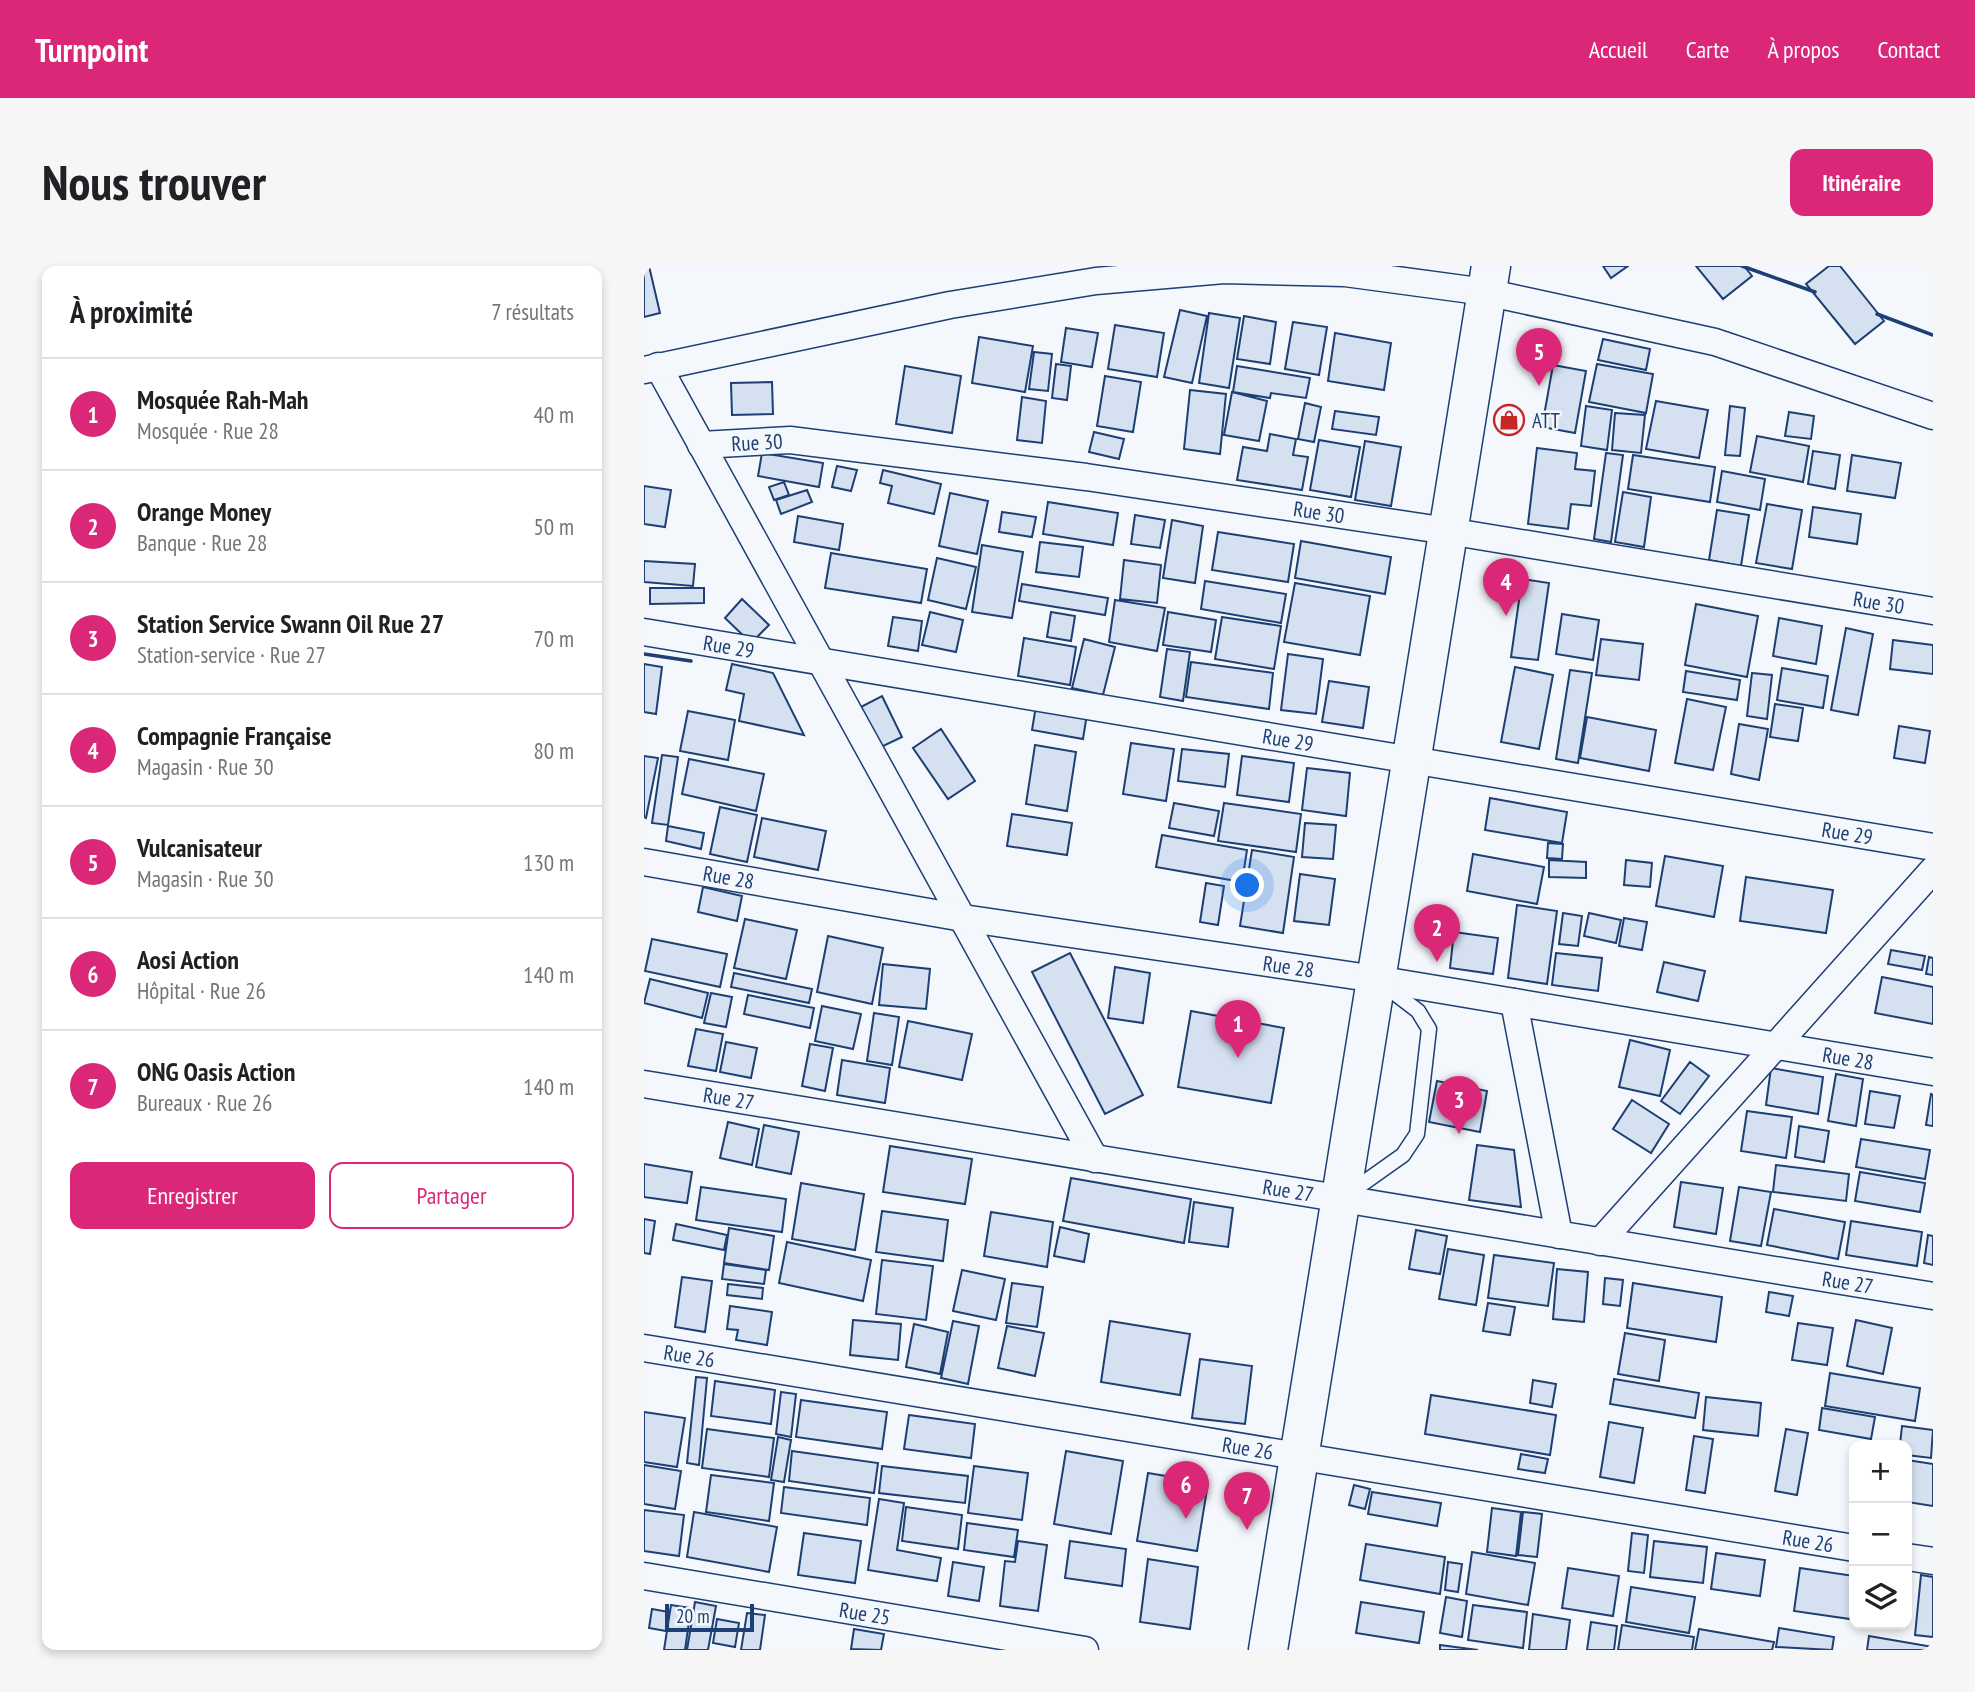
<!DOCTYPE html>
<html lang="fr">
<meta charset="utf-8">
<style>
body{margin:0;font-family:"PT Sans Narrow",sans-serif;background:#f6f6f6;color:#202124}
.controls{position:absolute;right:21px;bottom:21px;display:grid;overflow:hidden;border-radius:14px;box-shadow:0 4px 10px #0003}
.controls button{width:63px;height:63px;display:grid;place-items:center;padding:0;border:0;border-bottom:2px solid #e0e0e0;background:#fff;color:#202124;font:35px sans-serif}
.scale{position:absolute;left:21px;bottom:18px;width:89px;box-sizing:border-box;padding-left:7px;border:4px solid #1d3f73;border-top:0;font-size:19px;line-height:24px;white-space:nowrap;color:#1d3f73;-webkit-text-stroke:5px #f4f7fb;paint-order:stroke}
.you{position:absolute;left:604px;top:620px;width:24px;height:24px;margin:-18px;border:5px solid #fff;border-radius:50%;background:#1a73e8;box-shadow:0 0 0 10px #1a73e833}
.badge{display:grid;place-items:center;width:46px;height:46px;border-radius:50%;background:#db2777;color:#fff;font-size:23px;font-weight:700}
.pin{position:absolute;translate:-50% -58px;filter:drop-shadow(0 2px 4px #0008)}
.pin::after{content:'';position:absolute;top:37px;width:24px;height:21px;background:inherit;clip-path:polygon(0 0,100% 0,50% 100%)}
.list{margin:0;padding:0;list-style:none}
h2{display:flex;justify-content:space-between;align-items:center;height:91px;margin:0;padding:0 28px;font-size:30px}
h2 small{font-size:23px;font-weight:400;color:#757577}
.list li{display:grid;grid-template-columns:46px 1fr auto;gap:21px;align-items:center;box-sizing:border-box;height:112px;padding:0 28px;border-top:2px solid #e0e0e0}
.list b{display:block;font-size:26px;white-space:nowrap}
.list p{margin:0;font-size:23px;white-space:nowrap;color:#757577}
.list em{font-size:23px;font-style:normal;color:#757577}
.actions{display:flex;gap:14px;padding:21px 28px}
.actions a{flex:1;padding:16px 0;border:2px solid #db2777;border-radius:14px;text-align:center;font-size:24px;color:#db2777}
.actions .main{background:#db2777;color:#fff}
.icon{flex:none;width:38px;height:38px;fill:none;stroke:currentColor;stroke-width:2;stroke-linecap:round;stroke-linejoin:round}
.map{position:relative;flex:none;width:1289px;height:1384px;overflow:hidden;border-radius:14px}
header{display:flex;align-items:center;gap:42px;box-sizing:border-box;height:98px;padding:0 35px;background:#db2777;color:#fff}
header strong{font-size:33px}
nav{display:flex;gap:38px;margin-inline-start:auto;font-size:24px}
.intro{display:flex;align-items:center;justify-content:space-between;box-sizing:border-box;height:168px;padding:0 42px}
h1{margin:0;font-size:49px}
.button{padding:18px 32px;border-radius:14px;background:#db2777;color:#fff;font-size:24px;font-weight:700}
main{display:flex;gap:42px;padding:0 42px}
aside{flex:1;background:#fff;border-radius:14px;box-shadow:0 4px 10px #0003}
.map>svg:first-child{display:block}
</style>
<header>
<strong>Turnpoint</strong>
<nav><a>Accueil</a><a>Carte</a><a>À propos</a><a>Contact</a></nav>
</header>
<div class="intro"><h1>Nous trouver</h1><a class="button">Itinéraire</a></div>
<main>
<aside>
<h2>À proximité<small>7 résultats</small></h2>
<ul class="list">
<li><span class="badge">1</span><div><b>Mosquée Rah-Mah</b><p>Mosquée · Rue 28</p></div><em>40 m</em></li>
<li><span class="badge">2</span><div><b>Orange Money</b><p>Banque · Rue 28</p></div><em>50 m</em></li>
<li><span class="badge">3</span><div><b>Station Service Swann Oil Rue 27</b><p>Station-service · Rue 27</p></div><em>70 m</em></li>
<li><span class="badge">4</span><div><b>Compagnie Française</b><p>Magasin · Rue 30</p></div><em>80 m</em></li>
<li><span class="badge">5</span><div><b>Vulcanisateur</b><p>Magasin · Rue 30</p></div><em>130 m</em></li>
<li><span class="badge">6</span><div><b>Aosi Action</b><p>Hôpital · Rue 26</p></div><em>140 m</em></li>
<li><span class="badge">7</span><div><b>ONG Oasis Action</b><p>Bureaux · Rue 26</p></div><em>140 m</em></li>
</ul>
<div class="actions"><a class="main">Enregistrer</a><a>Partager</a></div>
</aside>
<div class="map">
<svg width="1289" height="1384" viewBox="0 0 1289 1384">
<rect width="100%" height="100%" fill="#f4f7fb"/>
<path fill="#d5e0f0" stroke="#1d3f73" stroke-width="2" d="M0 0H5L16 47 0 51Z
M959 0H984L967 12Z
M1052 0H1100L1108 10 1079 33Z
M1185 0H1196L1240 55 1211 78 1162 18Z
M536 44 563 50 548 117 520 111Z
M565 47 596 52 585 122 555 117Z
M600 50 632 56 626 98 593 93Z
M649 56 683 61 675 109 641 103Z
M471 59 520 67 513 111 464 103Z
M422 62 454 67 448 101 417 96Z
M691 67 747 77 740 124 684 115Z
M335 71 389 80 381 126 328 117Z
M959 73 1006 83 1002 104 954 94Z
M390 86 408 88 404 125 385 123Z
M412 98 427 100 423 134 408 132Z
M953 98 1009 108 1002 147 945 136Z
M909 99 942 105 931 167 898 161Z
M261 100 317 110 308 167 252 158Z
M593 100 666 112 662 132 627 127 626 132 589 126Z
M461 110 497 116 489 166 453 160Z
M128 116 129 148 88 149 87 117Z
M546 124 582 128 576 188 540 183Z
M588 126 623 135 615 175 580 169Z
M378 131 402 135 398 177 373 174Z
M1012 135 1064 144 1055 192 1002 183Z
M661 137 677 141 670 176 654 173Z
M942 140 968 144 963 184 937 180Z
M1086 140 1101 142 1096 190 1081 189Z
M691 145 735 151 732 169 688 163Z
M1145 146 1170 150 1167 173 1141 170Z
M971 147 1001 149 997 187 968 184Z
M450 166 480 173 475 193 445 186Z
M626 168 652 173 649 189 664 191 658 224 593 214 599 181 623 185Z
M1113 170 1165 180 1159 216 1106 206Z
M675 174 716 181 707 231 666 224Z
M721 175 757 181 747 240 711 234Z
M893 182 933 187 931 203 951 205 947 240 927 238 924 263 884 258Z
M1169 185 1196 189 1191 223 1164 218Z
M118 187 179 197 175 221 114 210Z
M962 187 979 189 967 276 950 273Z
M989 189 1071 201 1066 236 984 223Z
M1208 189 1257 197 1251 232 1203 225Z
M193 200 213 204 207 225 188 221Z
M239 204 297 218 290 248 244 237 248 220 236 217Z
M1078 205 1121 213 1116 244 1073 236Z
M140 216 145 229 130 234 125 221Z
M0 220 27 224 21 261 0 258Z
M163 224 168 236 137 248 132 234Z
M979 226 1007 231 1000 281 971 276Z
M306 227 344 235 333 288 295 280Z
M404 236 474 247 469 279 399 268Z
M1123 238 1158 244 1148 303 1112 297Z
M1169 241 1217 248 1213 278 1165 271Z
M1073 244 1105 249 1097 300 1065 294Z
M358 246 392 251 388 271 355 266Z
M491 249 521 254 516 282 487 278Z
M154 250 199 258 195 284 150 276Z
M528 254 559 260 551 317 519 312Z
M574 266 650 278 644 316 568 304Z
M657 275 747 291 741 328 651 312Z
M396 276 439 281 435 311 392 306Z
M338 279 379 286 368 352 328 346Z
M187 287 283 303 277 337 181 322Z
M293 292 332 301 322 343 284 334Z
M480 294 517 299 513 337 476 333Z
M0 295 51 298 49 320 0 316Z
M878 313 905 317 894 394 867 391Z
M561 315 642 328 637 357 557 343Z
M651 317 726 330 716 389 640 376Z
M378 318 464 332 461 349 375 335Z
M6 322H60V337L6 338Z
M98 333 125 359 107 377 81 352Z
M471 334 521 342 513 385 465 376Z
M1052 338 1114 350 1103 411 1041 399Z
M286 346 319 354 312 386 278 379Z
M407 346 431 350 427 375 403 371Z
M524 346 572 354 567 386 519 379Z
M918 348 955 354 949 394 912 388Z
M249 351 278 355 274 385 244 380Z
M578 351 637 360 630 403 571 393Z
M1135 352 1178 360 1172 398 1129 390Z
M1202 362 1229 368 1214 449 1187 444Z
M380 372 432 381 426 419 374 410Z
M440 373 471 381 459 429 428 422Z
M957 373 999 378 995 414 952 409Z
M1249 374 1289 379V408L1246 403Z
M523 383 546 386 539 435 516 431Z
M644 388 679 393 672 448 637 444Z
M547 396 629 407 625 443 542 431Z
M0 398 18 401 12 448 0 446Z
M88 398 129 407 160 469 95 455 100 428 82 424Z
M871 401 909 409 895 483 857 476Z
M1138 402 1184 410 1179 442 1133 434Z
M926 404 948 407 934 497 912 493Z
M1042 405 1096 414 1093 434 1039 426Z
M1108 407 1128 409 1123 453 1103 450Z
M685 415 725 421 719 462 678 456Z
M238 430 258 471 233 483 213 443Z
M1043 433 1082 441 1069 504 1031 497Z
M1131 438 1159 442 1154 475 1126 471Z
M392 440 443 448 439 473 388 464Z
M44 445 91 454 84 494 36 485Z
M943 451 1012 464 1005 505 936 492Z
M1095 458 1124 463 1115 514 1087 508Z
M1255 460 1286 465 1281 497 1250 492Z
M297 463 331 515 304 533 269 482Z
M487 477 530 483 522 535 479 528Z
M391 479 432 486 423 545 382 538Z
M538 483 585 488 581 521 534 515Z
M18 489 34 491 24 559 8 557Z
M0 490 14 492 2 552 0 551Z
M598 490 650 497 645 536 593 529Z
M45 493 120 508 112 545 38 528Z
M663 502 706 507 702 550 658 544Z
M846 532 923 546 918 577 841 564Z
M530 537 575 545 570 570 525 562Z
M580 537 657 548 652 586 574 575Z
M76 541 113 549 103 596 66 588Z
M368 548 428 557 423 589 363 580Z
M118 552 182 565 174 604 110 591Z
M661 557 692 559 689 593 658 591Z
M24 560 60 567 57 583 22 575Z
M518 569 603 584 598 616 512 601Z
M904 577 919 578 918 593 903 592Z
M608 584 650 591 639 667 596 660Z
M829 588 900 601 893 638 823 625Z
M1021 590 1079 600 1070 651 1012 640Z
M905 594 942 596V612L905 611Z
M982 594 1008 597 1006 621 980 619Z
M656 608 691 613 685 659 650 655Z
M1102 611 1189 624 1182 667 1096 655Z
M562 617 580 620 574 659 556 656Z
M59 621 98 630 93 655 54 646Z
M873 639 913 645 903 718 864 712Z
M919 647 938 650 934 680 915 678Z
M945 647 977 654 972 677 940 670Z
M980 652 1003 656 998 684 975 680Z
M101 653 153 664 142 713 90 702Z
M810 666 854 672 849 708 806 702Z
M184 670 239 682 228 738 173 726Z
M8 673 83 688 76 721 1 705Z
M1247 684 1281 690 1278 704 1244 698Z
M426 687 499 829 461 848 388 706Z
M912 687 958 692 954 725 908 719Z
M1285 691 1289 692V709L1282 708Z
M1020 696 1061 705 1054 735 1013 726Z
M239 698 286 703 282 743 235 739Z
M471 701 506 707 499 757 464 752Z
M90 707 168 723 165 737 87 721Z
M1238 711 1289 721V758L1231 747Z
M6 713 64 727 58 752 0 737Z
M67 727 88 731 82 761 60 757Z
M104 729 170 742 166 762 100 748Z
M178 740 217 748 209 783 171 775Z
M547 745 640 762 627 837 534 821Z
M230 747 255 751 248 799 223 795Z
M264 755 328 768 318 814 255 801Z
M52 763 79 768 72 805 44 800Z
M986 774 1026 784 1016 830 975 821Z
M82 776 113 782 107 812 76 806Z
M166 778 189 782 181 825 158 820Z
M198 794 246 802 241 837 193 829Z
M1046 796 1065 810 1036 848 1017 835Z
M1127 802 1179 811 1174 848 1122 839Z
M1192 808 1219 813 1212 860 1184 855Z
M793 815 843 825 836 866 785 856Z
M1226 825 1256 830 1250 862 1221 858Z
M1287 828 1289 829V860L1282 859Z
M988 834 1025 858 1007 887 969 863Z
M1103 845 1148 851 1142 892 1097 885Z
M84 856 115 863 108 899 76 892Z
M120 859 155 866 147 908 112 901Z
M1155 860 1185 865 1180 896 1151 891Z
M1217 873 1286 884 1281 913 1212 901Z
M833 879 870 884 877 941 825 934Z
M246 880 328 893 321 938 239 926Z
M0 898 48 906 43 937 0 931Z
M1132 899 1205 908 1202 935 1129 926Z
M1216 906 1281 917 1276 946 1211 935Z
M427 912 547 933 540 977 419 955Z
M1037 916 1079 922 1072 968 1030 961Z
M157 917 220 928 211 984 148 973Z
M57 921 142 933 138 966 52 954Z
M1095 921 1127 926 1117 980 1086 975Z
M550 936 589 942 584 981 545 976Z
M1130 943 1201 956 1194 993 1123 979Z
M238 945 304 954 299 995 232 986Z
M347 946 409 956 403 1001 340 990Z
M0 953 11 955 6 988 0 987Z
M1207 955 1278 966 1273 1000 1202 989Z
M32 958 83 969 80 984 29 974Z
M416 961 445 968 440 996 410 990Z
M85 962 130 970 125 1004 80 997Z
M772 964 803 970 796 1008 765 1003Z
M1284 969 1289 970V999L1280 997Z
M143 976 227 994 219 1035 135 1017Z
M804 983 840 989 832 1039 795 1033Z
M850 989 910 997 904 1040 844 1032Z
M238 994 289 1000 282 1054 232 1048Z
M80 998 122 1004 120 1018 78 1013Z
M913 1003 944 1006 940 1056 909 1053Z
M318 1004 361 1013 352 1054 309 1045Z
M38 1011 68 1015 61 1066 31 1061Z
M961 1012 979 1014 976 1040 959 1038Z
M368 1017 399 1021 393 1061 362 1057Z
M989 1017 1078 1031 1072 1076 983 1062Z
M84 1018 119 1022 118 1033 83 1029Z
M1125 1026 1149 1030 1145 1050 1122 1046Z
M844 1037 871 1041 866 1069 839 1065Z
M86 1040 128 1046 123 1079 92 1074 94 1064 83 1063Z
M209 1054 257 1058 254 1094 206 1089Z
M1212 1054 1248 1062 1239 1108 1203 1100Z
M309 1055 335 1060 324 1118 297 1112Z
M466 1055 546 1068 536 1129 457 1116Z
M1154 1057 1189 1062 1183 1099 1148 1094Z
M270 1058 304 1066 296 1108 262 1101Z
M363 1060 400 1067 391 1110 354 1102Z
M981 1067 1021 1074 1015 1115 974 1108Z
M556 1093 608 1100 601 1158 548 1152Z
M1186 1107 1276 1122 1271 1155 1181 1140Z
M52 1111 63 1112 55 1199 43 1197Z
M970 1113 1055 1127 1051 1152 966 1138Z
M889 1114 912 1118 908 1141 886 1137Z
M71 1115 131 1124 127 1158 67 1150Z
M137 1126 152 1128 147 1171 132 1168Z
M787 1129 912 1149 906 1189 781 1168Z
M1062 1131 1117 1137 1114 1170 1059 1164Z
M157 1134 243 1146 238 1183 152 1171Z
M1178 1142 1231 1151 1227 1173 1175 1164Z
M0 1146 41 1152 33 1201 0 1196Z
M265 1149 331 1158 327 1192 260 1183Z
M965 1156 999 1162 990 1217 956 1211Z
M1258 1160 1289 1164 1287 1192 1263 1189V1179H1256Z
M63 1163 130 1172 125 1211 58 1202Z
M1142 1163 1164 1167 1153 1229 1131 1225Z
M1050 1170 1069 1173 1061 1227 1042 1224Z
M134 1171 147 1174 140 1216 127 1214Z
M148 1185 234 1197 230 1227 145 1215Z
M422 1185 479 1195 467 1268 410 1258Z
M877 1188 904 1193 901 1207 874 1203Z
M1263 1194 1289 1198V1240L1263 1236Z
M0 1199 37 1205 31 1243 0 1238Z
M238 1200 324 1210 321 1237 235 1227Z
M330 1200 384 1207 378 1254 324 1247Z
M504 1207 564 1217 553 1285 493 1275Z
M67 1209 130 1217 125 1255 62 1246Z
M710 1219 726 1223 721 1243 705 1239Z
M140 1221 226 1232 223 1259 137 1247Z
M728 1226 797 1237 793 1260 724 1248Z
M235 1233 260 1237 253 1284 297 1292 293 1315 224 1304Z
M262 1241 318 1249 314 1283 258 1275Z
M848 1242 877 1246 872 1290 843 1286Z
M0 1244 40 1249 35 1290 0 1285Z
M50 1246 133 1261 125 1306 43 1291Z
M879 1246 898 1248 893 1291 874 1289Z
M323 1257 374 1264 370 1291 320 1284Z
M160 1267 217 1275 211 1317 154 1309Z
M988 1267 1004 1269 1000 1307 984 1305Z
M374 1275 403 1279 394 1345 356 1340 361 1295 371 1296Z
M426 1275 482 1283 478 1320 421 1312Z
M1010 1275 1063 1281 1059 1317 1006 1311Z
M722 1278 801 1291 796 1328 716 1314Z
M828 1286 891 1297 884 1339 822 1328Z
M1072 1287 1121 1294 1116 1330 1067 1323Z
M504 1293 554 1301 546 1363 496 1356Z
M309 1296 340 1301 335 1335 304 1330Z
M804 1296 818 1298 814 1326 801 1324Z
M924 1302 975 1310 969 1350 918 1342Z
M1156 1302 1210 1310 1206 1353 1150 1345Z
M1277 1309 1289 1311V1371L1271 1369Z
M987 1321 1051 1331 1045 1367 982 1356Z
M802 1331 823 1335 818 1371 796 1367Z
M51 1336 72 1340 64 1384H43Z
M717 1336 780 1346 775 1377 712 1367Z
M27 1339 47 1342 41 1384H20Z
M829 1339 883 1346 879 1382 824 1374Z
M8 1343 25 1346 22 1365 5 1362Z
M103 1347 121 1349 116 1384H97Z
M889 1348 926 1354 922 1384H885Z
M73 1353 95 1357 91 1381 69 1377Z
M947 1356 973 1360 970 1384H943Z
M978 1359 1050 1371 1048 1384H974Z
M1135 1362 1190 1371 1188 1384 1132 1381Z
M210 1363 240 1368 237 1384 207 1383Z
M1055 1363 1130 1376 1128 1384H1051Z
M1225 1370 1289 1381V1384H1223Z
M796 1379 834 1384H796Z"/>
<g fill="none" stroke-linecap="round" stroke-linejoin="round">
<g stroke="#1d3f73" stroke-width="17">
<path id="service" d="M704 928 759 889 773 868 785 763 774 745 740 719"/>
</g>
<g stroke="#1d3f73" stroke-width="29">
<g id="minor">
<path d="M14 100 451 893"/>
<path d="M0 104 306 39 452 15 580 4 701 7 842 26 1071 76 1289 150"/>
<path id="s1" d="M57 179 146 174 442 211 804 265 1289 345"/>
<path id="s2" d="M0 366 1289 581"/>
<path id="s3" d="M0 596 319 652 732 713 1289 806"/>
<path d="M870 736 915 969"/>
<path id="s4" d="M0 818 1289 1030"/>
<path d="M956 976 1289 604"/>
<path id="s5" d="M0 1082 1210 1282"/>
<path d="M1263 1291 1289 1295"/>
<path id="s6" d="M0 1310 441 1384"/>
</g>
</g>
<g stroke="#1d3f73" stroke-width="41">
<path id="secondary" d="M624 1384 847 0"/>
</g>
<use href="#service" stroke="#f4f7fb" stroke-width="14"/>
<use href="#minor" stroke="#f4f7fb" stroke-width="26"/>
<use href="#secondary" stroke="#f4f7fb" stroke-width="38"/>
<path stroke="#1d3f73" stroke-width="3.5" d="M1098 0 1171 26
M1233 48 1289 69
M0 388 47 395"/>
</g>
<defs>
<g id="shop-ring" transform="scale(1.575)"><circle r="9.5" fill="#f4f7fb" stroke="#c62828" stroke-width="1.5"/><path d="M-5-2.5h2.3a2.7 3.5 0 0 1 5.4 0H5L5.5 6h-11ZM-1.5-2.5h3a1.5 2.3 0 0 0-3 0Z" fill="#c62828"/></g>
</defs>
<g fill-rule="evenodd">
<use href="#shop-ring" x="865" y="154"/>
</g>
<g text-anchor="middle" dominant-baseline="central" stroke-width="5" stroke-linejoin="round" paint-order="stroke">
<g font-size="21" fill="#1d3f73" stroke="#f4f7fb" text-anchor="start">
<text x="888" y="154">ATT</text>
</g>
<g font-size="21" fill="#1d3f73" stroke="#f4f7fb">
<text stroke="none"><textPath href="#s1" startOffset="56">Rue 30</textPath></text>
<text stroke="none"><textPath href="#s1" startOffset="623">Rue 30</textPath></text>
<text stroke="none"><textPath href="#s1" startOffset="1190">Rue 30</textPath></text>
<text stroke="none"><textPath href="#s2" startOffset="86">Rue 29</textPath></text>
<text stroke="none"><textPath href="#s2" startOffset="653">Rue 29</textPath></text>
<text stroke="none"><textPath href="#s2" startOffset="1220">Rue 29</textPath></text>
<text stroke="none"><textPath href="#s3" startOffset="86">Rue 28</textPath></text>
<text stroke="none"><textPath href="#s3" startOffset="653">Rue 28</textPath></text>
<text stroke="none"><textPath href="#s3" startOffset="1220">Rue 28</textPath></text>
<text stroke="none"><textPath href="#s4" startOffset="86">Rue 27</textPath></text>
<text stroke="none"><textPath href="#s4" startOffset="653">Rue 27</textPath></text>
<text stroke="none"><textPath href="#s4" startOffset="1220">Rue 27</textPath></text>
<text stroke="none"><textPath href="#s5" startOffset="46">Rue 26</textPath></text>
<text stroke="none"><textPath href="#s5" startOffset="612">Rue 26</textPath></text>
<text stroke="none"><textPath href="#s5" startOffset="1180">Rue 26</textPath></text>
<text stroke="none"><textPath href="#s6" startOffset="224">Rue 25</textPath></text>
</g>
</g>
</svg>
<div class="controls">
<button>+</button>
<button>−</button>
<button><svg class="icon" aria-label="layers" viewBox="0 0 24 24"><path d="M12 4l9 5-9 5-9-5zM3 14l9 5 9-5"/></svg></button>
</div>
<div class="scale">20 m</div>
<div class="you"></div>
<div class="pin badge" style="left:594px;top:792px">1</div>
<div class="pin badge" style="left:793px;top:696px">2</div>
<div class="pin badge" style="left:815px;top:868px">3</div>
<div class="pin badge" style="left:862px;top:350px">4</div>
<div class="pin badge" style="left:895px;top:120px">5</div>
<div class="pin badge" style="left:542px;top:1253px">6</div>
<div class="pin badge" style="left:603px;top:1264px">7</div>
</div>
</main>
